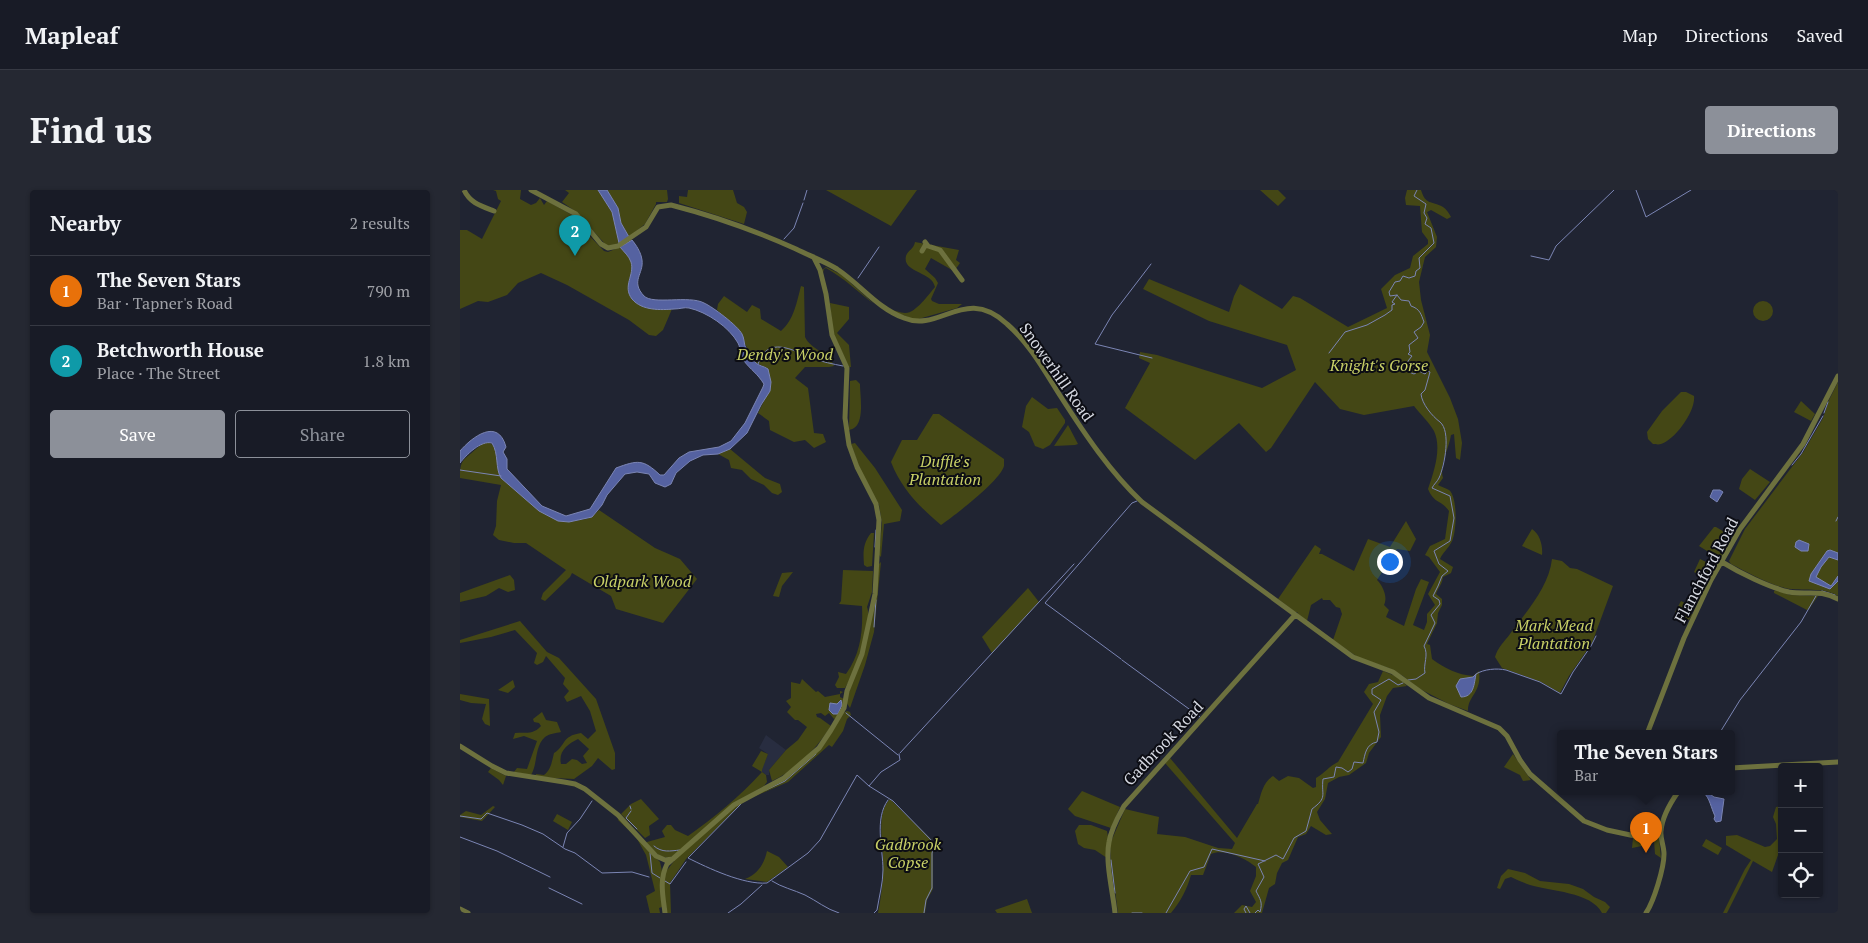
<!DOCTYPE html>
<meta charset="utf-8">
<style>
body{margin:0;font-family:"PT Serif",serif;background:#252832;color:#f1f3f6}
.controls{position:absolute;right:15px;bottom:15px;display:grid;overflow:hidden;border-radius:5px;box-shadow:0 1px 4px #0004}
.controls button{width:45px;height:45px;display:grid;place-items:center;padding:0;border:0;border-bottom:1px solid #363943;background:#181b26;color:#f1f3f6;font:25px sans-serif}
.you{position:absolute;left:929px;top:371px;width:18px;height:18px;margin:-12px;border:4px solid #fff;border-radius:50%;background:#1a73e8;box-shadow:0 0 0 8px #1a73e833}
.badge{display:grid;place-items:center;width:32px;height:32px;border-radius:50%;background:#8c9099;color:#fff;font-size:16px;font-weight:700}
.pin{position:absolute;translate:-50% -41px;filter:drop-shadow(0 1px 2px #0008)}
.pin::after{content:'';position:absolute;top:26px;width:18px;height:15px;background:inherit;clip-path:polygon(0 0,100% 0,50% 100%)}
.popup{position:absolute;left:1097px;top:540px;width:178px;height:65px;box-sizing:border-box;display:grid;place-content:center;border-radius:5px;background:#181b26;filter:drop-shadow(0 1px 4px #0005);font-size:16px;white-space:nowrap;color:#9fa1a7}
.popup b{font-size:19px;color:#f1f3f6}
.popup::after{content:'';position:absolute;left:50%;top:100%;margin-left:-10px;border:10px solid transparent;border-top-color:#181b26}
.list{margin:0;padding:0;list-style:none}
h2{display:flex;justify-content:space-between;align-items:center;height:65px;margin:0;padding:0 20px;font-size:21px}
h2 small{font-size:16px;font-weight:400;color:#9fa1a7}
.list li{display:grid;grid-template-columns:32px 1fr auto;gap:15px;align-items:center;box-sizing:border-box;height:70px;padding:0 20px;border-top:1px solid #363943}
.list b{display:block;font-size:19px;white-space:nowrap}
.list p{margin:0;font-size:16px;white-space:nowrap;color:#9fa1a7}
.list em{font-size:16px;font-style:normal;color:#9fa1a7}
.actions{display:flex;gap:10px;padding:15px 20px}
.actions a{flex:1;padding:11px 0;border:1px solid #8c9099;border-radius:5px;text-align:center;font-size:18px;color:#8c9099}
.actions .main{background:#8c9099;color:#fff}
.icon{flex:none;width:28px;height:28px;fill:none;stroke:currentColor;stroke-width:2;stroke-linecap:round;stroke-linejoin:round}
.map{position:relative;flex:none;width:1378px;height:723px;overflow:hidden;border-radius:5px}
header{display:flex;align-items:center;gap:30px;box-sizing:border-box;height:70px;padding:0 25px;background:#181b26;border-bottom:1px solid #363943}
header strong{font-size:24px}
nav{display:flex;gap:28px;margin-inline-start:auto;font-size:18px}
.intro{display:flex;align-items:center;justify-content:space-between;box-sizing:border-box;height:120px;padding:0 30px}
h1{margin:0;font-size:35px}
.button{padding:12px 22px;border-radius:5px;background:#8c9099;color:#fff;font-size:18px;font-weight:700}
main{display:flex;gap:30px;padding:0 30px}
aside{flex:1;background:#181b26;border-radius:5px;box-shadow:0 1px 4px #0004}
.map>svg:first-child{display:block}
</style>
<header>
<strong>Mapleaf</strong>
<nav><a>Map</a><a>Directions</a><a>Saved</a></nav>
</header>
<div class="intro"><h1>Find us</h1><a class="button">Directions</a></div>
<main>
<aside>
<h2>Nearby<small>2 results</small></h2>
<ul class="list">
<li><span class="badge" style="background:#e8710a">1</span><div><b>The Seven Stars</b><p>Bar · Tapner's Road</p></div><em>790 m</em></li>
<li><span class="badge" style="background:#0f9aa8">2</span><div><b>Betchworth House</b><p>Place · The Street</p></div><em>1.8 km</em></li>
</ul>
<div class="actions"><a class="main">Save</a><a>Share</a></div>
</aside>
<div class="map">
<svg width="1378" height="723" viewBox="0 0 1378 723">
<rect width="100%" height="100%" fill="#202432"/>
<path fill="#282d40" d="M306 545 326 560 309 580V585H306L302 582V579L308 564 299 558Z"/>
<path fill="#444715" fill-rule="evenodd" d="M33 0H61L60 9 71 15 76 13 80 8 84 15 87 11 114 26 123 39 144 61 148 62 160 57C164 62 171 67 172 74 173 83 167 92 169 102L201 119H212L203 140 196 146 189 145 169 130 107 95 81 83 58 93 47 105 28 112 18 111 0 119V40H7L22 49 41 11 38 9 36 1Z
M105 0H138L152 22 159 53 151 56 146 55 115 21 102 12 109 3Z
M147 0H207L208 9 207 12H196V14L185 34 169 47 161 33 158 18Z
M228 0H273L277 13 284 17 287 22 284 34 219 13V6L227 7Z
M366 0H457L431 36Z
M800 0H818L826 8 818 16Z
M947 0H961C966 16 971 10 983 17 986 19 989 23 991 27L987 29 971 20 967 22 977 47 976 57 965 67 959 92 961 110 970 145 967 162 990 208 998 229 1002 253 1000 270 996 268 994 244 991 245C989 259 979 275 983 288L978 295C981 297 986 298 989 300 998 307 997 344 991 353 988 359 983 362 980 369L993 377 991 383 983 387C982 395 978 398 976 404L982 409V415L978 423 977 433 967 454 970 455 972 469C984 478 998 485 1013 486L1019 481C1022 503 1008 505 1008 521L989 514 960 499 943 486 929 478 899 468 873 450 882 424 880 418 876 417 870 410H863L862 408 851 415 847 431 839 425 837 422H835L818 409 855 355 861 359 859 364H862L894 381 908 349 930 357 946 331 956 349 950 361 937 359 917 390C923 396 928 407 924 415L929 420 926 427 944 436 956 399 961 389 969 392 953 435 964 440 967 432V424L975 415 968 404 980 382 969 367 965 365 970 356 985 349 989 321C981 309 975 315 968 299 974 282 982 258 974 241 969 232 960 224 954 216L904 225 880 219 855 192 811 258 806 262 779 233 735 270 665 218 690 173 679 168 680 162 697 165 802 198 836 180 827 155 749 131 683 99 689 89 769 122 774 106 780 94 822 119 833 106 840 108 888 137 927 118 921 99 935 85 950 78 953 66 968 54V50L962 42 960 16 946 15 945 8Z
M455 52 499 60 496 70 500 73 495 80H492L471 68 465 79 475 88 478 93 471 109 472 111 479 114H502L497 118 455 130 430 120C435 120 440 123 445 123 455 124 469 104 475 97 472 81 442 83 446 66 448 60 454 59 455 52Z
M366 77 382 85 414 114C398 102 384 88 366 78L364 79 363 83 362 80Z
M341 96 344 97 345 147C351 160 369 162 374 176L369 177H345L335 188 348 198 354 243 363 244 366 252 354 258 345 250 334 252 310 240 309 231 298 223 311 197 308 179 295 172 285 154 282 144 257 120 258 114 264 106 287 122 292 115 300 119 301 129 321 141C334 130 337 111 341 96Z
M1293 121a10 10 0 1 1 20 0a10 10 0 1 1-20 0Z
M370 113 389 117V129L377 143 389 155 391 177H389L373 143Z
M396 190 400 194C400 207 406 238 389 240L390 191Z
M1378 192V406C1362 396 1342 402 1325 398 1308 394 1287 382 1271 374L1269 371 1285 339 1344 261 1363 228 1369 210Z
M1221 202H1226L1234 206C1236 221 1215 250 1201 254 1198 255 1195 254 1193 254L1188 249 1187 242 1202 221Z
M572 207 588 219 597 218 605 230V233L590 255 583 259 575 256 569 242 562 237 566 216Z
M1341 211 1355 224 1351 231 1334 222Z
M473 224H479L544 269C544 271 544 274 544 276 540 291 494 326 481 335 459 316 442 300 431 272L442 250H457Z
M608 235 618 254 615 255 594 256Z
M26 252C42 254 35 278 41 288L90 327 100 331 109 332 126 329 132 327 139 320 195 358 220 369 237 389 203 433 156 419 151 406 112 383 110 387 85 411 81 409 83 403 106 380 66 353H54L39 350 33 345 36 336 37 311 41 295 0 288C0 269 3 271 16 259 20 256 21 254 26 252Z
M395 253 415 278 442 320 440 331 424 334 421 367 419 365 422 333 419 315 400 280 391 254Z
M270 259 305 288 320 294 322 302 318 305 312 303 304 295 291 289 282 280 271 278 269 270 258 264Z
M1290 279 1310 292 1295 310 1279 299 1282 289Z
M1254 337H1256L1271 346 1260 369 1239 356Z
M1072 339C1080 344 1083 356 1082 365L1062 356Z
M411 343H414L412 376 407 377 404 375C403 362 403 353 411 343Z
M1092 369 1102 371 1110 378 1117 379 1153 396 1132 453 1109 486 1100 503 1081 492 1042 478 1035 467C1038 457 1044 452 1050 444 1066 422 1089 397 1092 369Z
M1240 369 1256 377 1248 390 1234 382Z
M421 372 414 442 405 475 390 518 386 512 391 495 399 477 419 374Z
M383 380 413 381 412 402 407 417C413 431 394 485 385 498H377L375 495 379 487 378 482 386 484C401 463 403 441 402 416L379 414 381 411Z
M333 382 322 396 319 407 313 406 322 383Z
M50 385 54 390 55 400 48 402 39 398 26 406 0 412V403Z
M568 398 579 412 532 463 522 447Z
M1316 400 1330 405 1358 406 1349 419 1347 420 1314 403V401Z
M1221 411 1235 418 1231 423 1232 425 1229 430 1215 422Z
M60 431 87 462 99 468 136 509 155 563V579L152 580 138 568 132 576 114 589 75 587 76 584 84 585C91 580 92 571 94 563 106 556 101 546 121 543L128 549 136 541 130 521 121 506 107 512 104 507 109 501 103 494 105 488 86 466 83 472 77 475 74 473 77 463 55 440 31 447 0 453V450ZM118 549 129 559 123 566 127 573 122 574 117 570 112 569 106 574H101C98 561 108 554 118 549Z
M923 481 938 487 947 496 933 498 927 506 920 525 921 547 909 563 906 573 889 585 879 587 868 593 865 609 857 622 860 630 872 644 866 645 851 636 846 644 838 647 828 670 822 673 817 683 815 694 809 698 802 723H774L782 715 792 717 796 712 790 701 796 686V677C786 668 763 658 751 664L743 685H731C727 699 721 711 711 723H658L654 692 652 689 650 654 665 619 699 627 697 644 725 647 758 658 772 659 775 653 705 573 710 568 777 648 797 614H798C801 604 803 592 813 586L819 591 828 586 839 588 853 598 856 597V588C865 583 869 576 878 572L913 514 904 502 909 494 918 492Z
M342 489 356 502 358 501 365 507 380 504V501L383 502 380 504V507L384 509 378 527 374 529 369 523 365 526 361 523 356 524 357 527 360 528 371 536C357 558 336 580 312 591L309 580 326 560 338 550 347 537 338 530H335L327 522 331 517 326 511 331 508V492L340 494Z
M53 490 55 497 48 503 38 500Z
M0 504 29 509 30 536 25 534 22 529 26 514 11 513 0 510Z
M387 521 390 522 391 525 387 529 383 541 372 557 369 555 328 592 284 611 226 669 210 693 211 723H207L203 694 204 684 218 666 283 610 325 589 360 558 383 523Z
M82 522 86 530 97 532 101 542C96 543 89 544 85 547 74 557 78 574 71 585L54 582 57 578 67 579 77 551 64 546 53 549 55 543C66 542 73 545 81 536L79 533 74 532 73 529Z
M301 561 308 564 302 580V582L306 585 307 592 304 596 281 609 213 666C201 671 195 662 187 654V652L205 647 202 641 207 635H211L215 640 228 646C255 627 279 607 302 582L292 576Z
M1053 564 1071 590 1063 591 1060 585 1044 577Z
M31 578 46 586 43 595 39 590 28 582Z
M622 601 660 617 651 638 615 626 608 619Z
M181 609 199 629 189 636 190 645 185 648 161 624 171 614Z
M430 609 476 654 473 663V699L467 710 465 723H418C421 708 423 692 423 677 424 658 415 623 430 609Z
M33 616 35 617 22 631 0 627V625L6 621 21 625Z
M1322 616V654L1312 682 1293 671 1267 723H1263L1285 679 1291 670 1266 655V646L1277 645 1305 657 1310 656 1317 649 1316 634 1313 627 1316 617Z
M97 624 112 632 108 640 93 631Z
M159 628 200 672 202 681V717L199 718 200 723H190L186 706 195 701 186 665 176 647 158 630Z
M619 635H631L647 641 648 647 647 668 635 660 624 658 618 654 615 641Z
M1196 646 1199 648 1201 668 1195 664 1194 651Z
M1186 647 1187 655 1172 658 1173 648Z
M1246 649 1262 658 1258 665 1242 656Z
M307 661 319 667 328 677 307 692 285 689C298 684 304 674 307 661Z
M1048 679 1065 683 1080 691 1109 694 1123 699 1134 707 1145 712 1150 717 1146 723H1142C1132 702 1089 701 1070 695 1064 693 1057 690 1051 687L1045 689 1040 699 1037 698 1041 686Z
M567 709 572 723H537L535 720Z"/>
<path fill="#5562a1" stroke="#7b85b4" d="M138 0H147L158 18 161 33 169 47 159 53 152 22Z
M172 50C176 55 181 62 182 70 184 84 170 91 184 106 193 115 229 105 244 113 253 117 278 136 282 144 284 148 284 152 285 156 288 161 292 168 295 172 298 176 304 176 308 179L311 192 310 201 301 215 287 243 270 259 258 264 243 265 230 271 216 283 211 294 205 297 195 293 189 284 177 282 165 284 147 305 142 315 132 327 109 332 98 331 79 321 41 288C35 278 39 264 32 253 21 250 6 265 0 273V261C12 247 38 227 46 257L43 262 47 269V279L82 316 106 326 130 319 156 278C178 270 183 269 200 285H204L219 268 229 262 259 257 271 251 285 233 303 197 304 194C297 183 291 180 284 171 280 166 281 159 278 153 269 137 247 122 229 118 224 117 220 119 214 119 201 120 182 121 172 109 162 96 175 85 171 72 169 66 164 62 160 57Z
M1253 300H1260L1263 302 1257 312 1250 307Z
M1339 350 1349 354 1348 361H1341L1335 357 1336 352Z
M1370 360 1378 363V370L1369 367 1361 377 1356 387 1371 396 1378 386V391L1370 399 1349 391 1351 384 1367 361Z
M1016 484C1014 494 1014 507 1001 507L996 496 1000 489 1013 487Z
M381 510 382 515 378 524H373L369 520 370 513 377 514Z
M1243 602H1247L1254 607 1264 609 1261 631 1256 632 1254 629 1255 626C1251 618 1250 608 1243 602Z"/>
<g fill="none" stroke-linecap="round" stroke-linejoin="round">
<path stroke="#7b85b4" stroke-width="1" d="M1176 0 1186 27 1231 0
M344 10 347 0
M324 49 334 38 343 13
M1071 66 1089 70 1096 56 1154 0
M691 74 652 125 635 154 692 168
M398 88 419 57
M869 163 885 142 907 135 925 125 932 120V115L935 114 932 112 937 105
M298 174C307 145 333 160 352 168 362 172 373 174 383 176
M1364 223 1368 212
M1332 275 1341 264 1363 226
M0 280 41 286
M1376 331 1378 327
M415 357 416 340
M1362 401 1375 405
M414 437 416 410
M661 469 585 413 672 313 677 311
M662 470 740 527
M1016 484C1024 479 1037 478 1046 480L1080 492 1101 504 1113 482 1131 456 1136 446
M948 490 956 489 965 483C963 474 969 465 964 456L975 433 971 425 980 414 979 410 973 406 978 396 982 386 988 381 979 374 974 361 990 351 994 328 990 306 972 298C974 294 977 292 979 288 985 275 991 241 980 232 972 226 962 214 961 204L965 200 970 182 968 181 965 184 959 181 954 184 949 182 948 171 952 166 948 164 950 162 949 155 958 148 954 142 961 137 964 132C961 124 960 119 951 116L949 111 941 110 937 105 930 106 929 102 935 92 940 91 943 86 949 88 955 86 956 81 960 78 959 68 974 53 971 38 965 34 967 28 964 23 966 14 954 6 957 0
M386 523 438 565
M1259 544 1280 510 1341 432 1356 406
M440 563 614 374
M409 596 433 611 475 654 472 663V698L466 710 464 723
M306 600 325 591 356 564
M281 614 228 668C248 678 284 695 307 693L348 663 360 650 397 585 409 596 421 582 440 570 439 564
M170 616 171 619
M171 621 166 628 177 639
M0 626 21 629 27 623 62 635 83 644 105 659 115 663 142 683 172 682 189 687
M0 647 37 661 90 687
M194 656C202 663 210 661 220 660
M103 657 107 643 120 629 132 611
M190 663 192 683 200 688
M651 670 655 703
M205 691 210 694 226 672
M312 691C321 697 334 700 345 705 357 711 366 719 379 723
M89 698 122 714
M268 723 281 714 302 695
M414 723 417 720C419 707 423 693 423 680 423 658 414 629 428 610
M672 723H682
M706 723 730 681 744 677 752 659 805 671
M786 723 784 719 786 716 790 723
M795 723 798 720 800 722C803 712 800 709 796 701L804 687 798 674 816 665 823 669 834 648 846 641 852 619C868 607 861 606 863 589L874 587 876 577 882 578 888 582 892 579 894 572 903 573C905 564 906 554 917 552L919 542 914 522 921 510 912 504V499L929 489 938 495 943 493"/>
<path stroke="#6d713e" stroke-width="5" d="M4 0C10 13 21 16 34 21
M71 0 116 24 141 54 148 58 158 56 186 37 198 17 211 15C254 26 296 41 336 59 350 66 364 71 377 79 401 95 417 118 444 128 480 143 505 95 547 134 570 154 585 182 601 207 624 243 650 282 682 312L893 467 933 482 969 508 1039 538 1047 546 1060 570 1070 584 1124 631 1147 640 1175 646 1201 643
M465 52 468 56 480 60 502 90
M462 61 466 54
M1262 372C1280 383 1308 397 1329 402 1348 405 1360 399 1378 409
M1187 544 1224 448 1251 390 1280 339 1343 254 1378 186
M0 556 32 576 46 583 104 592 115 594 125 599 158 625 196 666 205 670 213 669
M1271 578 1378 572
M0 719 8 723
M205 723C203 706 199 690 207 674L274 615 324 588 359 558 371 540 384 518 387 501 402 464 415 404 419 330 416 314 397 277 389 255 385 228 387 178 372 145 366 104 360 80 354 68
M655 723C653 702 645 673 649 652 651 639 658 627 664 616L835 425
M1186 723C1194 711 1204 678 1204 664 1204 656 1200 648 1201 641 1202 628 1211 612 1218 602"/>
</g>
<g text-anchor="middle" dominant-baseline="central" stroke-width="4" stroke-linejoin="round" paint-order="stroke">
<g font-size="16" font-style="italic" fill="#c8d066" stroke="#0c0d14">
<text x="325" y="164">Dendy's Wood</text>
<text x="919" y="175">Knight's Gorse</text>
<text x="485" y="271">Duffle's<tspan x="485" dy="18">Plantation</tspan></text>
<text x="182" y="391">Oldpark Wood</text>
<text x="1094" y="435">Mark Mead<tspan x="1094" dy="18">Plantation</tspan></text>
<text x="448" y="654">Gadbrook<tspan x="448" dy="18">Copse</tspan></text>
</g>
<g font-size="16" fill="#d5d8e1" stroke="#0c0d14">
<text transform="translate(597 182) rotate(55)">Snowerhill Road</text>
<text transform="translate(1246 380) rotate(-62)">Flanchford Road</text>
<text transform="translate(703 553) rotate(-47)">Gadbrook Road</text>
</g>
</g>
</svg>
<div class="controls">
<button>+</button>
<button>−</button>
<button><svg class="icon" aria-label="locate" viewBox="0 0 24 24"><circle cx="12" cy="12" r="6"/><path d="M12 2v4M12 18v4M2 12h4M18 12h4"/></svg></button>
</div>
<div class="you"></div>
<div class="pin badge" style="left:1186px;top:663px;background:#e8710a">1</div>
<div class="popup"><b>The Seven Stars</b>Bar</div>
<div class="pin badge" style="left:115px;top:66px;background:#0f9aa8">2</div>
</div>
</main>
